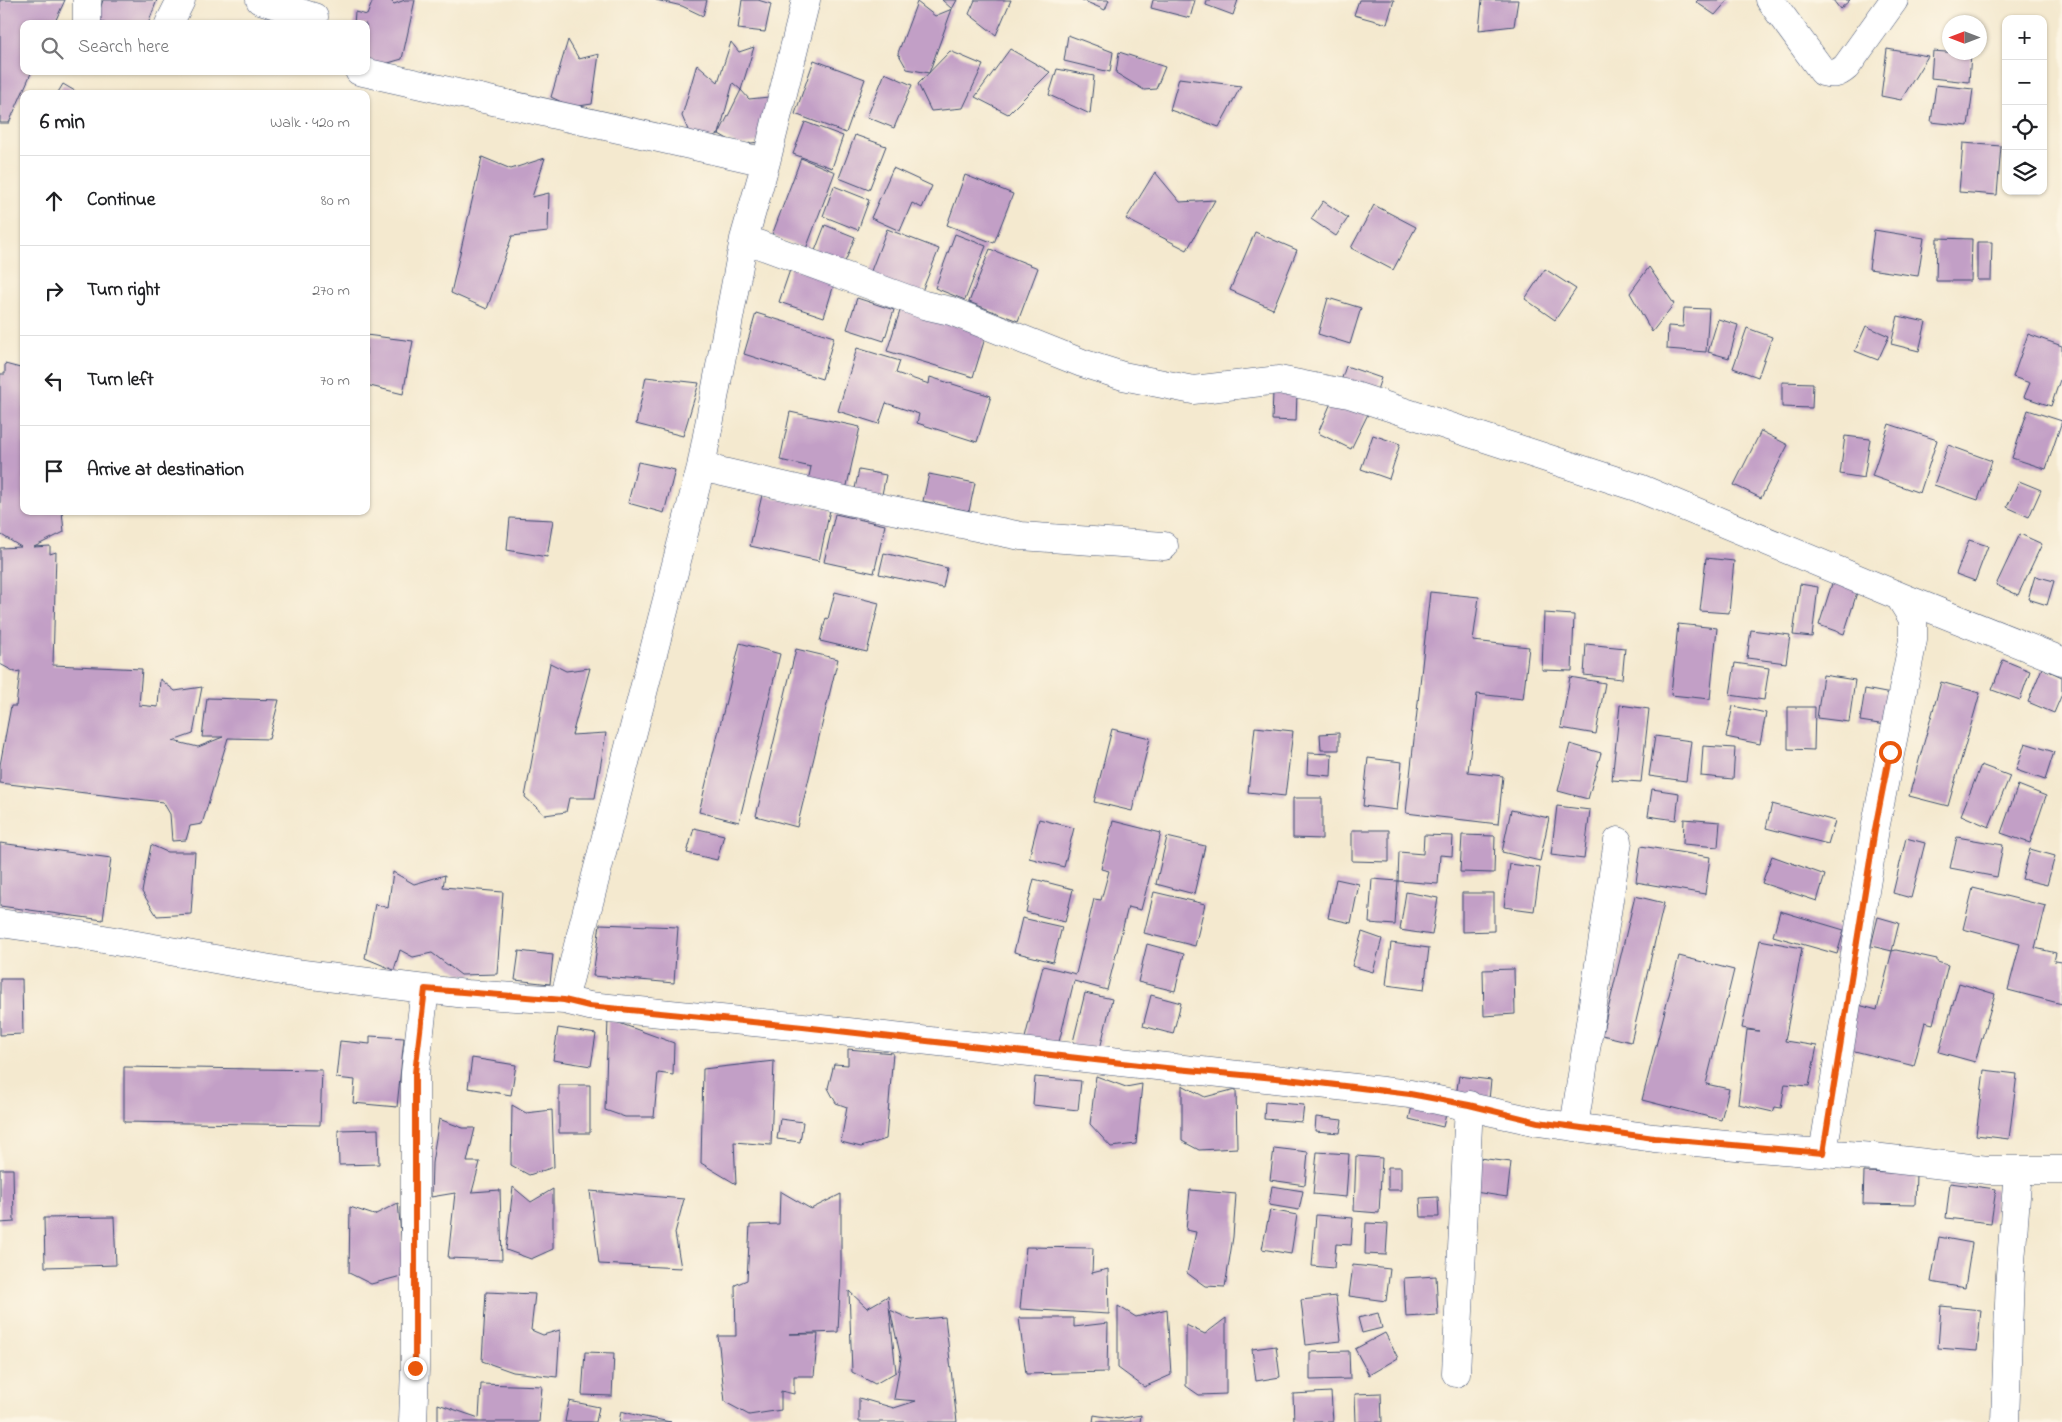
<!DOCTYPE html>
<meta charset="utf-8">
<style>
body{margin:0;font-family:"Indie Flower",sans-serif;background:#f6f6f6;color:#202124}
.controls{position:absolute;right:15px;top:15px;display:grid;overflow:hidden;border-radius:10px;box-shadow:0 1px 4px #0004}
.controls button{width:45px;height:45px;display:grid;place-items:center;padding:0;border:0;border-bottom:1px solid #e0e0e0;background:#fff;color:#202124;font:25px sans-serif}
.compass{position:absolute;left:1942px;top:15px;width:45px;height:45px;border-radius:50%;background:#fff;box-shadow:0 1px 4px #0004;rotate:270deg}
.stop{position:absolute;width:15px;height:15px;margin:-11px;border:4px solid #ea580c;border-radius:50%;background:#fff}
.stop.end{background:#ea580c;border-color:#fff;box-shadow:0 1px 5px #0008}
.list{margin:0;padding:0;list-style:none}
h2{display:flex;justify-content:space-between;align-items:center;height:65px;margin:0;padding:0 20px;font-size:21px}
h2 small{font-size:16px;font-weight:400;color:#757577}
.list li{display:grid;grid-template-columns:32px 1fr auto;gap:15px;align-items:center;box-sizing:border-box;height:90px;padding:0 20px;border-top:1px solid #e0e0e0}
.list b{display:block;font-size:19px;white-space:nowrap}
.list em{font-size:16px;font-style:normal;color:#757577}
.icon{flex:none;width:28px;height:28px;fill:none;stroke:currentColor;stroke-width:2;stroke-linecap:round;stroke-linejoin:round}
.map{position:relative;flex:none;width:2062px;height:1422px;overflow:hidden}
.search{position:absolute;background:#fff;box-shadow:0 1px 4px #0004;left:20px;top:20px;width:350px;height:55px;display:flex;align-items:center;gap:12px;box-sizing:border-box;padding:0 18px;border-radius:10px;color:#757577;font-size:19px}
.panel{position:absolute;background:#fff;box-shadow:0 1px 4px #0004;left:20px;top:90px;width:350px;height:425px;border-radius:10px}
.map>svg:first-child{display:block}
</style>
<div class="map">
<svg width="2062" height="1422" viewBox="0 0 2062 1422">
<rect width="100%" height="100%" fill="#fcf5e5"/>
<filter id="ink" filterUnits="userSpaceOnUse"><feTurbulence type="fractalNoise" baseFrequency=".02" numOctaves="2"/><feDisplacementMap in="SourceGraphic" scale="10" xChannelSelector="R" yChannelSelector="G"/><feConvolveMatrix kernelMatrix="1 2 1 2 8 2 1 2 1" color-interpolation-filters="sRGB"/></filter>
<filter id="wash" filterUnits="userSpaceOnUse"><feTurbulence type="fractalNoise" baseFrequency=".0096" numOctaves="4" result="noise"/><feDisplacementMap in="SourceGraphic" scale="20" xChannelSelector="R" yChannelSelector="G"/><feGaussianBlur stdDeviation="1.12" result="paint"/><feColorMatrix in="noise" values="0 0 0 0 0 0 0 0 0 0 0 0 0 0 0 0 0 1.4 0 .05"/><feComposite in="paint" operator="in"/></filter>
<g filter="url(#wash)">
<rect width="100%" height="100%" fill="#f4e9cf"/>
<g id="blocks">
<path fill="#c29fc6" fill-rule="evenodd" d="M0 0H65L54 24H24V71H32L9 123H0Z
M103 0H157L148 24H106L97 19Z
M373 0H390L394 4 405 0H415L402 59 378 66 366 63V24H354L355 12 367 15Z
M656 0H707L703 16 682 6Z
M742 0H758L771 4 765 32 738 29Z
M942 0H957L952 9Z
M975 0H1011L996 35 969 14Z
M1082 0H1109L1105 10Z
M1153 0H1195L1190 18 1151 8Z
M1207 0H1238L1233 15 1206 5Z
M1359 0H1394L1387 24 1354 15Z
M1482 0H1518L1514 26 1479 30Z
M1698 0H1728L1715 15 1696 2Z
M1833 0H1850L1840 9Z
M917 2 935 16 952 9 929 73 907 69 898 53Z
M1068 35 1113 52 1110 72 1064 61Z
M568 40 579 59 599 54 592 104 572 107 551 97Z
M731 42 739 52 754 47 741 90 749 99 769 97 758 142 738 145 719 134 694 144 682 116 697 64 718 82ZM733 83 741 90 719 134Z
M1010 49 1050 72 1008 114 975 97Z
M1887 49 1928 56 1901 100 1881 96Z
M950 51 983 65 963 108 931 111 918 84Z
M1933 51 1971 54 1969 82 1931 78Z
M1119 52 1165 67 1156 89 1144 90 1116 73Z
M814 60 865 79 846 133 795 114Z
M1057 69 1094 76 1090 114 1049 95Z
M885 73 912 85 894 128 867 117Z
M1179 78 1241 86 1219 127 1170 110Z
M63 84 80 94H57Z
M1936 85 1973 89 1968 126 1931 122Z
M805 122 843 136 832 168 793 154Z
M855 135 886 146 869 190 839 178Z
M1963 143 2001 146 1997 195 1959 192Z
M482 157 511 169 545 158 532 197 549 193 548 232 512 236 487 309 451 293Z
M801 158 835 172 806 249 772 235Z
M893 168 932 186 922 208 912 203 900 231 871 218Z
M1155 172 1180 202 1215 200 1187 250 1126 219Z
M965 175 1013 194 994 243 947 225Z
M834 186 869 200 858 230 823 216Z
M1323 201 1348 218 1336 236 1311 219Z
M1374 205 1416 227 1393 270 1351 248Z
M825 225 855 237 843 267 813 256Z
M887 229 939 249 920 296 869 276Z
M1874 230 1924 238 1918 276 1869 269Z
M1255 232 1297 250 1273 309 1230 290Z
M955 234 986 246 965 300 935 288Z
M1937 238 1972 239 1971 281H1936Z
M1977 242H1992L1991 280H1977Z
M990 249 1038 268 1018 321 969 302Z
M791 267 835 281 824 317 779 302Z
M1649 267 1674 304 1652 332 1630 293Z
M1545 269 1576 289 1555 320 1525 299Z
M857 298 894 310 884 341 847 329Z
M1328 298 1361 308 1350 344 1318 334Z
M901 308 986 335 973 377 887 351Z
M1684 308 1709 309 1706 352 1667 349 1668 326 1683 327Z
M756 313 834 337 822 379 744 354Z
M1898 316 1926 322 1919 351 1891 344Z
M1718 319 1738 325 1729 358 1708 352Z
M1866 326 1889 336 1878 360 1855 351Z
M1747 328 1772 337 1758 377 1733 368Z
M2028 334 2062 346V374L2051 406 2024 397 2030 383 2013 377Z
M366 335 413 341 403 394 366 385Z
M857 348 900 361 896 373 929 384 930 377 991 396 977 442 917 423 919 414 886 403 879 424 838 411Z
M5 364 24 369V511H62L64 532 34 547 50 546V554L56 552 53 665 142 669 139 705 158 707 160 679 175 691 202 687 193 734 173 741 198 747 223 737H202L207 698 279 700 269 739 228 738 202 824 190 826 186 840 172 841 170 814 163 802 0 783V765L11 706H16L20 671 15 672 0 664V548L21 547 0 534V374H5Z
M1346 366 1381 378 1375 396 1340 384Z
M646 377 699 383 683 436 636 424Z
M1782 382 1813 383 1812 408 1782 407Z
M1273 392 1297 393 1296 421 1272 420Z
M1334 396 1369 412 1351 449 1318 433Z
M2028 410 2062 421 2046 469 2012 458Z
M790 412 860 427 846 490 808 481 811 467 780 460Z
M1889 424 1937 440 1920 493 1872 476Z
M1761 431 1788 445 1761 498 1734 485Z
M1373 435 1400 444 1389 479 1361 469Z
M1845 436 1870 439 1864 478 1840 474Z
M1948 445 1992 461 1978 500 1934 485Z
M638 462 675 470 664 513 628 503Z
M859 470 886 475 881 499 854 493Z
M929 474 975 483 969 511 923 501Z
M2019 481 2041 490 2029 517 2007 507Z
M762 495 830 510 819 561 750 546Z
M835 514 885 525 874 573 824 562Z
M510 518 553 520 547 557 507 550Z
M2020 534 2042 544 2018 595 1996 585Z
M1969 540 1988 546 1975 581 1956 574Z
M884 553 947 568 943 588 879 574Z
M1706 558 1734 561 1729 613 1700 611Z
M2035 576 2054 581 2047 605 2028 599Z
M1834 577 1859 586 1844 634 1819 625Z
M1800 584 1818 587 1812 637 1793 635Z
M835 592 879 603 867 652 820 641 826 618 828 619Z
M1430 592 1479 597 1473 641 1529 647 1523 699 1477 694 1468 772 1503 776 1498 824 1406 813Z
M1544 613 1574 615 1572 671 1542 670Z
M1678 624 1717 628 1710 699 1671 695Z
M1751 630 1790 635 1786 663 1747 658Z
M740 643 780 654 739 822 699 812Z
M1586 644 1625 648 1622 679 1584 675Z
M796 649 838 659 797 827 756 816Z
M2003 660 2030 671 2020 700 1992 690Z
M550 663 566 671 590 668 572 735 606 733 595 798H569L566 812 545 815 525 797Z
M1735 663 1769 668 1764 700 1730 695Z
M2042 668 2062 677V694L2054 713 2028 702Z
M1823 675 1855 680 1849 722 1817 718Z
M1570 677 1605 683 1596 734 1561 728Z
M1941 682 1980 693 1948 806 1909 796Z
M1865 689 1891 694 1886 725 1860 721Z
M1620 705 1649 709 1641 782 1612 780Z
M1733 706 1766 713 1760 744 1726 737Z
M1788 707H1815L1814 750 1788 749Z
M1255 727 1293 731 1285 796 1248 792Z
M1112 729 1150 738 1132 811 1094 802Z
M1339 733V750H1321L1320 734Z
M1655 736 1691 741 1686 781 1649 776Z
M2025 743 2054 752 2045 780 2016 770Z
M1570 744 1601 753 1588 799 1558 791Z
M1703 746 1735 748 1733 779 1701 776Z
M1308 753 1332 754 1331 776 1307 774Z
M1368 758 1402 762 1397 810 1363 806Z
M1981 765 2010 776 1989 827 1961 815Z
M2018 785 2046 796 2030 843 2001 833Z
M1652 789 1679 793 1676 820 1648 816Z
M1293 798H1322V839L1293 838Z
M1772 804 1835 821 1828 844 1766 828Z
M1557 806 1590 810 1584 859 1551 855Z
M1511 810 1549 818 1540 861 1502 852Z
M1039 819 1074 828 1064 867 1029 858Z
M1684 819 1720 822 1718 847 1683 844Z
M1113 821 1161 833 1141 910 1128 907 1107 990 1074 981 1058 1046 1025 1038 1043 966 1076 974 1094 899 1101 900 1109 871 1101 869Z
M694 828 724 835 717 860 687 853Z
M1352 830H1389V862L1352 861Z
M1424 835 1453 836 1452 856 1440 855 1438 884 1398 881 1399 852 1423 854Z
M1462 835 1495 836 1494 873 1460 872Z
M1167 837 1205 846 1194 894 1156 884Z
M1957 837 2003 845 1997 877 1950 868Z
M1906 838 1925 843 1911 898 1893 893Z
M0 843 111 858 103 920 0 906Z
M151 845 167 852H195L191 914 157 916 142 892Z
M1641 846 1710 857 1705 894 1636 882Z
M2030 849 2055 856 2047 885 2022 879Z
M1772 856 1825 875 1817 901 1762 883Z
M1510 864 1540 868 1534 911 1504 907Z
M393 872 414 884 445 875 443 887 503 892 497 974 461 975 432 953 413 957 400 950 394 970 365 958 375 904 388 908Z
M1034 879 1073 889 1065 922 1026 912Z
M1336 879 1359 884 1351 923 1328 918Z
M1372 879 1398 881 1395 925 1369 923Z
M1973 888 2046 906 2035 948 2056 953 2054 961 2062 962V1004L2008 990 2020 944 1963 929Z
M1154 892 1205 904 1195 946 1144 933Z
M1406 892 1438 898 1432 935 1400 930Z
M1462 893H1494V931L1462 932Z
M1635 896 1664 903 1631 1042 1602 1035Z
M1780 911 1844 930 1837 954 1773 936Z
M1878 917 1899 923 1892 951 1871 946Z
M1022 918 1062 927 1053 962 1014 952Z
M600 924 678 927 674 983 593 976Z
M1362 932 1382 939 1373 972 1352 966Z
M1760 940 1802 948 1785 1041 1817 1046 1809 1086 1785 1084 1781 1108 1775 1107 1773 1112 1738 1104 1747 1030 1759 1031 1742 1028Z
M1391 943 1429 948 1424 990 1386 985Z
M1147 944 1184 954 1175 991 1138 982Z
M1896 950 1937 959V962L1948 965 1933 1024 1925 1022 1914 1066 1843 1048 1855 1004 1877 1010 1892 951Z
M519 951 553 955 550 984 515 980Z
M1679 956 1734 970 1706 1084 1729 1089 1721 1120 1642 1100Z
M1514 969 1515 1014 1484 1016 1483 970Z
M0 979H22L23 1034 0 1035Z
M1959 983 1995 994 1975 1062 1939 1052Z
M1085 993 1112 999 1099 1053 1072 1046Z
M1151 995 1181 1003 1173 1034 1143 1026Z
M608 1019 674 1043 673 1075 658 1073 654 1117H625L605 1110Z
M558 1028 596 1034 591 1066 553 1060Z
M370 1036 404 1038 397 1107 353 1103 355 1080 336 1078 340 1041 370 1044Z
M848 1049 893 1053 886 1139 861 1147 841 1142 847 1107 836 1103 828 1088 834 1064 848 1065Z
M472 1058 516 1065 511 1095 468 1088Z
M774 1061 771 1145 734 1142 736 1184 701 1163 703 1069Z
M124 1067 322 1070 320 1125 124 1122Z
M1984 1070 2017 1074 2009 1139 1976 1135Z
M1096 1076 1126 1087 1142 1084 1136 1144 1111 1147 1090 1124Z
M1459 1076 1491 1080 1489 1100 1456 1096Z
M1035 1077 1081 1081 1078 1110 1033 1105Z
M559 1085H590V1133H559Z
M1182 1085 1205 1097 1236 1089 1237 1148 1199 1150 1182 1141Z
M1265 1102 1304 1105 1302 1122 1264 1119Z
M1413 1102 1447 1110 1443 1127 1409 1119Z
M512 1105 526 1113 552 1110 554 1167 529 1175 511 1165Z
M1316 1117 1342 1120 1340 1133 1315 1131Z
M439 1119 463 1128H475L467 1162H480L472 1192 500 1190 502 1260 448 1258 455 1193 431 1197 432 1163Z
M780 1119 803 1122 800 1142 777 1139Z
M378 1129 379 1164 339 1165 338 1130Z
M1274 1148 1308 1152 1305 1185 1270 1180Z
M1317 1152 1349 1154 1346 1197 1313 1194Z
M1356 1156 1382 1158 1379 1213 1354 1211Z
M1479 1158 1511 1162 1507 1197 1475 1192Z
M1388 1167H1401V1190H1388Z
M0 1169H13L14 1222 0 1223Z
M1864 1172 1916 1174 1915 1205 1863 1204Z
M1950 1183 1996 1189 1991 1223 1946 1218Z
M1272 1186 1303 1191 1299 1210 1269 1205Z
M513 1187 531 1202 553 1189V1249L531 1259 506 1250Z
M1190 1190 1236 1194 1233 1237 1225 1287 1205 1286 1187 1273 1196 1232 1186 1230Z
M590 1191 684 1199 675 1233 681 1268 599 1264Z
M780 1191 811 1209 841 1194V1269L838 1332 789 1334H818L814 1376H794V1394L781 1391V1410L749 1415 725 1402 718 1336H736L735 1285 747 1280 750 1225 779 1224Z
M1438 1197 1439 1217H1421L1420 1198Z
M398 1203 405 1275 371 1284 349 1273 350 1207 374 1215Z
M1270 1210 1297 1215 1291 1254 1262 1249Z
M1316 1215 1353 1218 1351 1245 1336 1244 1334 1268 1312 1266Z
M114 1217 116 1265 45 1267 44 1218Z
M1366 1223 1388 1224 1386 1255 1365 1254Z
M1939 1237 1972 1243 1965 1288 1931 1282Z
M1026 1247 1093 1248 1092 1273 1108 1269 1109 1314 1020 1309Z
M1353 1265 1390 1269 1386 1301 1349 1296Z
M1436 1276 1438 1315 1406 1317 1404 1278Z
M849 1291 867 1308 888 1296 896 1372 875 1384 852 1372Z
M486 1292 535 1294 531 1330 543 1335 560 1330 557 1377 513 1372 482 1361Z
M1336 1296 1341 1341 1306 1345 1301 1300Z
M1118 1306 1136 1317 1167 1309 1171 1375 1144 1387 1118 1368Z
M1941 1306 1981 1310 1977 1351 1938 1348Z
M890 1310 912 1320 945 1317 957 1422H859V1398L894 1408 916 1401 894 1399 901 1358Z
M1378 1313 1382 1328 1362 1333 1358 1318Z
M1019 1318H1074V1327L1108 1323 1107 1372 1026 1374Z
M1226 1318V1394L1199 1395 1186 1386V1325L1205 1334Z
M1385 1333 1398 1358 1369 1375 1355 1349Z
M1276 1346 1280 1377 1256 1381 1252 1349Z
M1349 1351 1350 1379 1310 1380V1352Z
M585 1352 614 1353 612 1396 582 1395Z
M481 1384 542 1386 539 1422H438V1404L479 1418Z
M1331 1392 1333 1422H1294L1293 1394Z
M1381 1393 1382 1422H1356L1355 1394Z
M569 1401 599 1407 596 1422H565Z
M621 1411 639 1416 671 1422H619Z
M1094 1415 1118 1419 1141 1415 1140 1422H1093Z"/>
</g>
</g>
<g filter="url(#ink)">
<use href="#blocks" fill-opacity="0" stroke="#3c4b6f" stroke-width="1"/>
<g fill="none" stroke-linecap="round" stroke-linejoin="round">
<g stroke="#3c4b6f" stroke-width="29">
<path id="minor" d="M87 0V24
M260 0 314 17
M1770 0 1823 72C1833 75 1838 74 1846 67L1894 0
M169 24 181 0
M359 71 766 162
M744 239 924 305 951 311 1082 363 1123 376 1193 390 1279 380 1349 394 1639 488 1899 596 1913 619V640L1875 829 1823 1153
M701 467 853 502 1021 536 1164 546
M1899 596 2062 661
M0 923 70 933 287 972 466 994 564 1000 589 1006 803 1027 1410 1094 1538 1122 1654 1138 1757 1148 1873 1157 1988 1170H2062
M564 1000 701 467 744 239 766 162 806 0
M1574 1127 1618 841
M1456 1373 1469 1105
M413 1422 415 1368V1073L425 989
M2005 1422 2010 1275 2018 1170"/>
</g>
<use href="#minor" stroke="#fff" stroke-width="28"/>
</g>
</g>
<g fill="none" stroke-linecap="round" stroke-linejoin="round" filter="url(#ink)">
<path stroke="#ea580c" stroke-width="6" d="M415 1368V1073L425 989 564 1000 589 1006 803 1027 1166 1068 1287 1079 1410 1094 1469 1105 1538 1122 1654 1138 1823 1153 1875 829 1890 752"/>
</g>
</svg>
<div class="controls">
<button>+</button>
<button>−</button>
<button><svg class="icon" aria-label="locate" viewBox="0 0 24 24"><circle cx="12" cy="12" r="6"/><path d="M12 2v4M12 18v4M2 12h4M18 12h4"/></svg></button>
<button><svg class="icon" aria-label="layers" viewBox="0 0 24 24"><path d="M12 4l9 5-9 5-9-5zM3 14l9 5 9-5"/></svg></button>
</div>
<svg class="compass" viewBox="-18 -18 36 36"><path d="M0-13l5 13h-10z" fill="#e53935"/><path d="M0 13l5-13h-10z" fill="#757577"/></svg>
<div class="stop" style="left:1890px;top:752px"></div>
<div class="stop end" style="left:415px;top:1368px"></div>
<div class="search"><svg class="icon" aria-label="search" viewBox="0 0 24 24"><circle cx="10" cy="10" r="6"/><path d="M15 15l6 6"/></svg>Search here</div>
<section class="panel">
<h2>6 min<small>Walk · 420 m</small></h2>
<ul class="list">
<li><svg class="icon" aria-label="ahead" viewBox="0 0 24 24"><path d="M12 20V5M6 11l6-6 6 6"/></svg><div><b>Continue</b></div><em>80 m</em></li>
<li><svg class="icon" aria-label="right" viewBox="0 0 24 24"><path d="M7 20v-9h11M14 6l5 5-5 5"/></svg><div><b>Turn right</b></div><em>270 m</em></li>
<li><svg class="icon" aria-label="left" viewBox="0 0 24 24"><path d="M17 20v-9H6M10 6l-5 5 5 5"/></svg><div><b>Turn left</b></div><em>70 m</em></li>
<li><svg class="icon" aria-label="arrive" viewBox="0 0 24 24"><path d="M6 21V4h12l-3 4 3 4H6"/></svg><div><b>Arrive at destination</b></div></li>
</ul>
</section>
</div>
